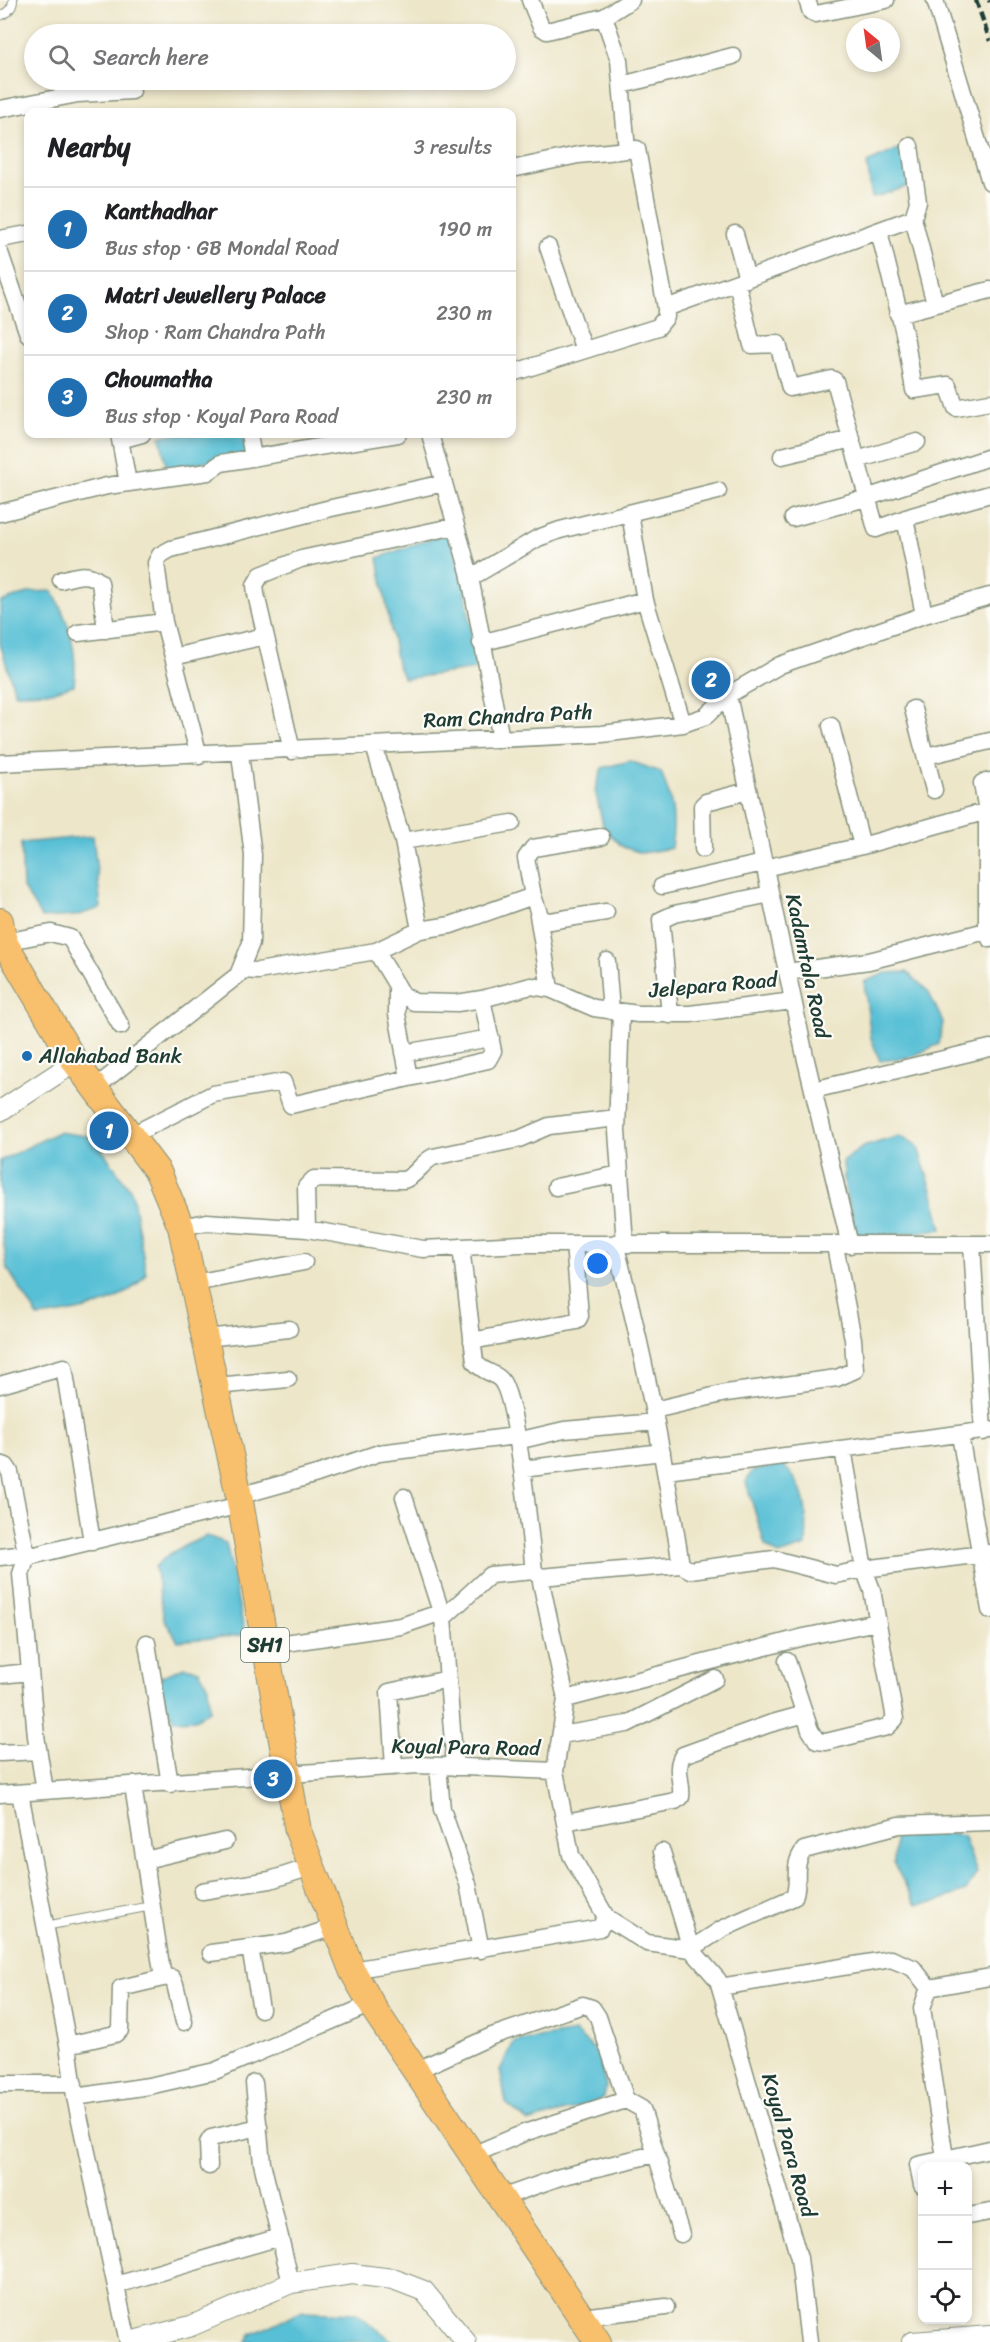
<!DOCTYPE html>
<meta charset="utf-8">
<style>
body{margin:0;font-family:Sriracha,sans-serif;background:#f6f6f6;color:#202124}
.controls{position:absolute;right:18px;bottom:18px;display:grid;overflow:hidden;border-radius:12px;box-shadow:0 3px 9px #0003}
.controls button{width:54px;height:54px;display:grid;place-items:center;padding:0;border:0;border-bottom:2px solid #e0e0e0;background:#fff;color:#202124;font:30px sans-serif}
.compass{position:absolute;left:846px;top:18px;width:54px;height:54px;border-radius:50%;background:#fff;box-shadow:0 3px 9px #0003;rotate:331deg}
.you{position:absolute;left:598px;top:1264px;width:21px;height:21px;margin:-15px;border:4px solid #fff;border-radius:50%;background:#1a73e8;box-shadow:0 0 0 9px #1a73e833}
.badge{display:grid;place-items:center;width:39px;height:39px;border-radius:50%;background:#1f6fb2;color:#fff;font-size:20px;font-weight:700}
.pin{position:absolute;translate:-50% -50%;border:3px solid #fff;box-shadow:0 2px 6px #0006}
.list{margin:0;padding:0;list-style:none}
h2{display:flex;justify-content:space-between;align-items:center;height:78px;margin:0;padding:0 24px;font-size:26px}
h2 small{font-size:20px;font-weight:400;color:#757577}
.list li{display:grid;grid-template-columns:39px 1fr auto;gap:18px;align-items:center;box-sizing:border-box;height:84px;padding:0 24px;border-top:2px solid #e0e0e0}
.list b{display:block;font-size:22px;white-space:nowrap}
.list p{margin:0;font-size:20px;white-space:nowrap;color:#757577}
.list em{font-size:20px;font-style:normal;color:#757577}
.icon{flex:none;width:33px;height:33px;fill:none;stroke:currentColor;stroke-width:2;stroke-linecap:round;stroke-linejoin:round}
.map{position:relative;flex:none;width:990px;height:2342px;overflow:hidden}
.search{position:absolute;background:#fff;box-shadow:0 3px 9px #0003;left:24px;top:24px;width:492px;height:66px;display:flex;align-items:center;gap:15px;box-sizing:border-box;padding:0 21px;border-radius:33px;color:#757577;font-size:22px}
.panel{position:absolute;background:#fff;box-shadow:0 3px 9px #0003;left:24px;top:108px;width:492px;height:330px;border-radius:12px}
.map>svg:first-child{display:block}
</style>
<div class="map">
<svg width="990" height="2342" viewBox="0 0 990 2342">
<rect width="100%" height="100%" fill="#fdfcf7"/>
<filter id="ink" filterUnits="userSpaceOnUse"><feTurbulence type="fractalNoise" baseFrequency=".0167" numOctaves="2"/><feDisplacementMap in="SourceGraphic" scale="12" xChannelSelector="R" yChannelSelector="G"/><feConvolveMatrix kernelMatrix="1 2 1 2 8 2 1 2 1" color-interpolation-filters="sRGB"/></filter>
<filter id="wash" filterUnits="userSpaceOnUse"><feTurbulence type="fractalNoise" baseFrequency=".008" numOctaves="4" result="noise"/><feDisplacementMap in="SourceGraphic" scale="24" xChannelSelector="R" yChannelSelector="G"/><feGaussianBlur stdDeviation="1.35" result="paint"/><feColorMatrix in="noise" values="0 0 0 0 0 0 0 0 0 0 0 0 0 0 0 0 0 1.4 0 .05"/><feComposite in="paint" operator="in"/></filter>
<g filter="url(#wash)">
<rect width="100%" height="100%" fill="#ede6c9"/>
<path fill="#59c0d6" stroke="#3c7e85" stroke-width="1.5" d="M905 146 916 184 872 198 867 163Z
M170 434H242L247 454 167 469 160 437Z
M448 532 464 578 476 669 404 679 397 664 378 558Z
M52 591C69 620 78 652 74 685L51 692 15 693 0 644V602L31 592Z
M630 761 661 772C672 799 676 818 671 848L642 853 623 847 604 829 595 790 602 768Z
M93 836 101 908 75 916 42 918 23 888 21 843Z
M907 972 928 991 943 1022 939 1044 911 1057 880 1061 871 1038 864 982 886 973Z
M58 1132 93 1137 132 1192 146 1273C126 1305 74 1313 38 1317L7 1268 0 1213V1161Z
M899 1136 917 1145 932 1190 942 1229 876 1237 856 1233 845 1189 843 1161 863 1147Z
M782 1465C807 1484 808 1516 806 1546L779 1555 765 1545 746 1482 752 1471Z
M207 1536 226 1543 245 1635 178 1641 164 1619 155 1567C169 1551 188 1544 207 1536Z
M185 1667 199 1670 208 1686 210 1710 195 1719 175 1720 161 1700 160 1677Z
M914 1830 963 1836 977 1873 966 1891 935 1902 916 1905 894 1864 895 1839Z
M575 2032 597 2052 606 2086 604 2097 593 2103 528 2122 506 2103 500 2070 514 2042Z
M303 2311 356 2313 394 2342H246L252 2334Z"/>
</g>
<g filter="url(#ink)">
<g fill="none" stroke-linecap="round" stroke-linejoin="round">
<g stroke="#86927e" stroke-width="10">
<path id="service" d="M0 16C7 13 13 8 13 0
M45 1926 152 1906"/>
</g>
<g stroke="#86927e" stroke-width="19">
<path id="minor" d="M530 0 541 27 547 31 604 17 631 0
M807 0 811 12 816 14 886 0
M935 0 990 182
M604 17 619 60 627 150
M622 85 733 56
M0 109 78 94 132 91
M512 169 578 155 637 149 666 308V317L658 327 512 373
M913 218 935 304
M879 231 906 341 914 390 948 385 956 408 990 402
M735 234 747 279
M0 239 28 234
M548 247 584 350
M0 253 28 334
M737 283 752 345 778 344 790 388 832 379 835 381 876 529 912 516 990 494
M666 308 913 218 918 202 910 146
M898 314 990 290
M119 434 128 483
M249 434 253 458
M430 434 469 572 501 739
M120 440 142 434
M782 456 852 439
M857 460 917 442
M0 513 107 486 208 472 221 463 398 434
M630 514 645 600 683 724
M793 518 866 498 990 457
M905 518 924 615
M470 578 538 538 560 530 718 491
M61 580C76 576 87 571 100 582L106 630
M78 633 164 622
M481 643 645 600
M173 657 265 636
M728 695 805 1056 850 1245
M913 709 934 790
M831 726 862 846
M374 746 403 841 420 930
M292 751 256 594 255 585 261 575 301 559 456 526
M199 756 164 622 156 563 160 555 171 549 327 509 444 483
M926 756 990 741
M0 763 602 734 683 724 706 716 728 695 780 665 924 615 990 596
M990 781 982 783 987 811V930L990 939
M601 837 533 848 526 858 533 896 541 919 550 921 606 912
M403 841 512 823
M703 849 702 806 706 802 748 791
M764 868 862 846 987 811
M662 886 763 863
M538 915 550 989
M4 942 51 933 70 938 121 1026
M376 951 420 930 451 925 533 896
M607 961 611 1011
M240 970 258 971 376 951 402 994 414 1002 457 1003 482 999 531 986 550 989 594 1008 638 1014H690L793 1001
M787 972 869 961 990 930
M397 986V1014L409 1078
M621 1012 617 1131 625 1244
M670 1015 661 920 674 914 770 894
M404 1053 491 1038
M96 1087 238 975 251 943 253 855 240 754
M813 1090 990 1048
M132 1135 213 1094 283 1082 291 1105 488 1060 493 1051 482 999
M556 1187 620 1174
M181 1227 207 1222 307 1229 423 1249 521 1244H990
M307 1229 306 1187 314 1179 404 1180C416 1176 421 1163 433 1157L519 1139 549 1126 617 1118
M615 1243C643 1350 664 1457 681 1565
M972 1244 983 1432
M461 1247 475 1362C482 1372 494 1372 501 1380 518 1400 530 1538 534 1571L540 1577 566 1699 555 1771 571 1855 606 1917 647 1943 691 1949 718 1980 799 2258 809 2342
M194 1283 304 1262
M206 1338 289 1329
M472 1341 577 1321 580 1316 574 1244
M0 1385 64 1367 92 1542
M217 1386 288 1379
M654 1410 726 1393 837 1378 855 1370 853 1339 835 1246
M960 1435 990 1610
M517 1441 564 1430 656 1422
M0 1464 6 1466 10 1472 27 1557 21 1574 36 1736 45 1791
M522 1469 662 1452
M666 1471 990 1430
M239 1496 317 1474 379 1453 516 1436
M404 1497 443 1618
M0 1557 26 1554
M27 1557 240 1505
M540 1577 681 1565 690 1570 774 1559 836 1575 864 1569 990 1553
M147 1643 170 1784
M265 1646 401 1626 442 1612
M787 1661 810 1730 817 1741 826 1742 887 1727 895 1719 872 1590 864 1569 843 1449
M0 1675 30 1672
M566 1699 804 1637 877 1622
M561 1735 627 1724 715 1679
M0 1753 38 1751
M438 1766 442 1809 468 1884 481 1950
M394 1767 389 1692 448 1679
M455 1767 443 1618 490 1575 534 1571
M133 1786 163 1978
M20 1793 68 2045 75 2097 128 2342
M0 1794 418 1765 555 1771
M565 1822 675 1801 681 1797C683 1782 674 1769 683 1755L769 1724 805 1714
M662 1852 691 1949 722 1929 794 1897C801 1879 791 1867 804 1850L899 1825 990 1822
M145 1860 225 1841
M202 1891 270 1880 311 1867
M250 1948 261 2009
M211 1953 286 1943 334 1927
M352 1970 600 1928 606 1917
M720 1987 891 1959 913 1968 929 1988 990 1977
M929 1988 922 2008 945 2158
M68 2045 115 2034 120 2030 121 1988 167 1977 172 1978 175 1984 184 2022
M415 2071 492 2036 583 2005 592 2008 598 2017 626 2100 524 2133 472 2155
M254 2083 262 2163 291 2283
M0 2084H74
M75 2097 149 2086 215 2071 371 2004
M626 2100 642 2109 681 2234
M209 2166 208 2143 211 2138 259 2127
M922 2185 918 2165 990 2149
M501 2198 560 2177 655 2154
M968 2216 990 2212
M116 2285 280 2237
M581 2317 666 2307"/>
</g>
<g stroke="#86927e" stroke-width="22">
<path id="tertiary" d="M0 1111 75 1062
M130 2342 191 2326 291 2283 352 2274 393 2279 424 2291 466 2342
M912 2342 990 2336"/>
</g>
<g stroke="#86927e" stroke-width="28">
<path id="primary" d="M0 921 4 942 75 1062 158 1172 181 1227 239 1496 298 1831 352 1970 374 2009 598 2342"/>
</g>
<use href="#service" stroke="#fff" stroke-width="8"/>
<use href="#minor" stroke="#fff" stroke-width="16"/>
<use href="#tertiary" stroke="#fff" stroke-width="20"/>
<use href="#primary" stroke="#f8bf6c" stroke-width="26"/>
<path stroke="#1f3d34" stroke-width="4.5" stroke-dasharray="9 4.5" stroke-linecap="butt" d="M976 0 990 41
M989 0 990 2"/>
</g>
</g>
<circle fill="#1f6fb2" stroke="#fdfcf7" stroke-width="2" cx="27" cy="1056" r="6"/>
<g text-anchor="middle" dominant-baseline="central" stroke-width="4.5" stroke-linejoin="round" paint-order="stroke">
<rect fill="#fdfcf7" stroke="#62766e" stroke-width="1.5" x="241" y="1628" width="48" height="34" rx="4.5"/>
<g font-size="20" font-weight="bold" fill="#1f3d34">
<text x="265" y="1645">SH1</text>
</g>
<g font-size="21" fill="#1f3d34" stroke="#fdfcf7">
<text transform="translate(508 716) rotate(-3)">Ram Chandra Path</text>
<text transform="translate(808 966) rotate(78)">Kadamtala Road</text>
<text transform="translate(713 985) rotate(-5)">Jelepara Road</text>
<text transform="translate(466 1747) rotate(1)">Koyal Para Road</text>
<text transform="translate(789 2145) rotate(74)">Koyal Para Road</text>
</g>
<g font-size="21" fill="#1f3d34" stroke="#fdfcf7" text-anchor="start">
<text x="39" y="1056">Allahabad Bank</text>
</g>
</g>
</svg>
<div class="controls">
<button>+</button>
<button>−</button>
<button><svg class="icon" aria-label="locate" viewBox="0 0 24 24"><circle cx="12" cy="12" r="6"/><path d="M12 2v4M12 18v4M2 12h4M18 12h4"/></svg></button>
</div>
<svg class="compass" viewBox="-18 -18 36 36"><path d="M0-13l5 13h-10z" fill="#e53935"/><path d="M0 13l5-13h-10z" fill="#757577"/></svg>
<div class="you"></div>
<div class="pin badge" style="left:109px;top:1131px">1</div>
<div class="pin badge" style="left:711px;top:680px">2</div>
<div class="pin badge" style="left:273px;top:1779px">3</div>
<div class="search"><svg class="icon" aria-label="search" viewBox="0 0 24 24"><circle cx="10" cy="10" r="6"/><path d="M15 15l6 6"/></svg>Search here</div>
<section class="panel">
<h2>Nearby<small>3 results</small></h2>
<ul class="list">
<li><span class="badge">1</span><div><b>Kanthadhar</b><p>Bus stop · GB Mondal Road</p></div><em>190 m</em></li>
<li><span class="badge">2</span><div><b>Matri Jewellery Palace</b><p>Shop · Ram Chandra Path</p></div><em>230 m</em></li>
<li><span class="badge">3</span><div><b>Choumatha</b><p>Bus stop · Koyal Para Road</p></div><em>230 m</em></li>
</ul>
</section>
</div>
